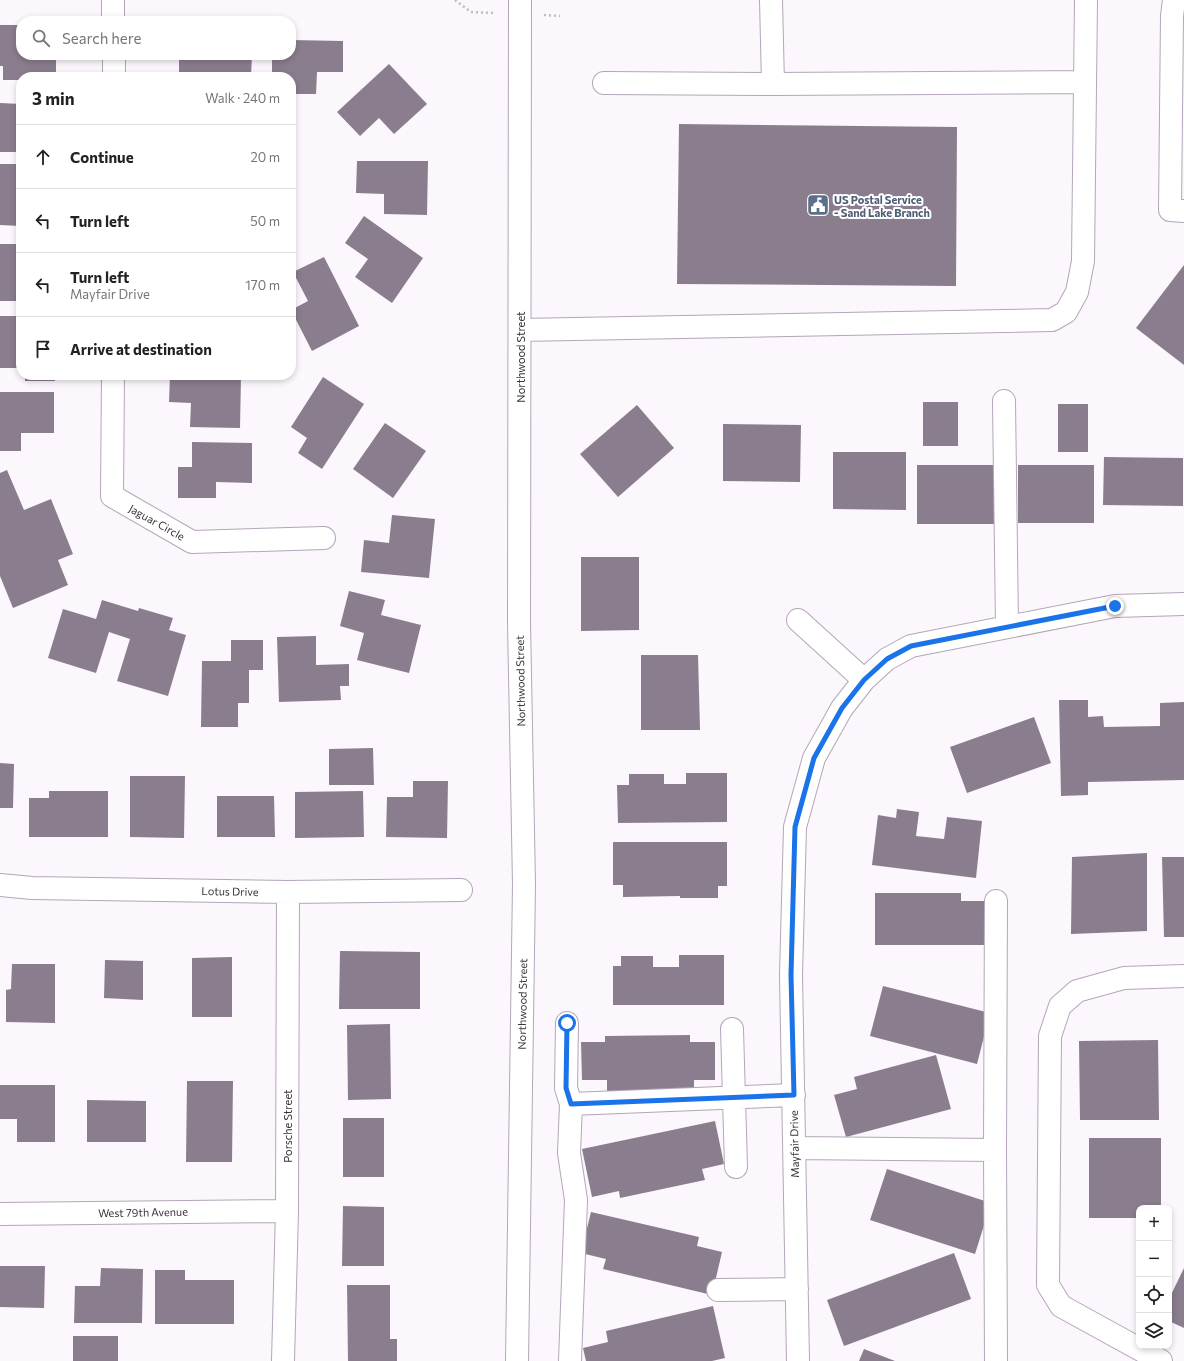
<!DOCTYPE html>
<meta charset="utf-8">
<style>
body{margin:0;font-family:Commissioner,sans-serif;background:#f6f6f6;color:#222}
.controls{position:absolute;right:12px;bottom:12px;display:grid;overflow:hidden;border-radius:8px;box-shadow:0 2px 6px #0003}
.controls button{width:36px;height:36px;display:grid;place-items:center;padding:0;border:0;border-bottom:1px solid #e0e0e0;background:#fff;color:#222;font:20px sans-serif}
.stop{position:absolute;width:12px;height:12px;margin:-9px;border:3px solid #1a73e8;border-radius:50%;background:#fff}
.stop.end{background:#1a73e8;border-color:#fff;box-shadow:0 1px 4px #0008}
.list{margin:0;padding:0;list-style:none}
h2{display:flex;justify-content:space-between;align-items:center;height:52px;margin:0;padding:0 16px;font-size:17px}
h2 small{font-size:13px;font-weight:400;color:#767676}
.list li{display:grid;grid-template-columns:26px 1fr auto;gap:12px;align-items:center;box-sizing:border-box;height:64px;padding:0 16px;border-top:1px solid #e0e0e0}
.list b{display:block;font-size:15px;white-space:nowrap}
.list p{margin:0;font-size:13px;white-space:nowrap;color:#767676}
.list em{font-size:13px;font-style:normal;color:#767676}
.icon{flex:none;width:22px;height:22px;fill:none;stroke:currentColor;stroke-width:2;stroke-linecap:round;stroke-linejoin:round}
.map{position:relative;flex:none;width:1184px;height:1361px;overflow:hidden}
.search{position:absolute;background:#fff;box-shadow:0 2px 6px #0003;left:16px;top:16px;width:280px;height:44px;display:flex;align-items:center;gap:10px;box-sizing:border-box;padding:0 14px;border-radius:16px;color:#767676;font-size:15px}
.panel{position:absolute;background:#fff;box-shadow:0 2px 6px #0003;left:16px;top:72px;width:280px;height:308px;border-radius:16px}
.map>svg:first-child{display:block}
</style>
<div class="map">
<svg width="1184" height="1361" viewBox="0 0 1184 1361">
<rect width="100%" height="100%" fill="#fcf6fd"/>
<path fill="#8a7d8e" d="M0 25H21V55H56V77H21V80H3V66H0Z
M291 40 343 41V72H317L316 94H291V77H272V55H291Z
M179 55H252L251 77H206V73H179Z
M389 64 427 104 394 134 379 118 360 136 337 112Z
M0 103 21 104V152H0Z
M679 124 957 127 956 286 677 284Z
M357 161H428L427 215 384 214V194L356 193Z
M0 164H21V226L0 225Z
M364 216 423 258 392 303 355 277 368 259 345 243Z
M0 244H21V301H0Z
M324 257 359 326 312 351 291 310 308 301 293 272Z
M1184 265V365L1136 328Z
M0 316H21V368H0Z
M25 375H55V381H25Z
M170 375 241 376 240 428 190 427 191 403 169 402Z
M323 377 364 404 322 469 298 453 307 438 291 427Z
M0 392H54V433H21V451H0Z
M923 402H958V446H923Z
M1058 404H1088V452H1058Z
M637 405 674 448 618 497 580 454Z
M385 423 426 451 393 498 353 469Z
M723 424 801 425 800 482 723 481Z
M192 442 252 443V483L216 482V498H178V467H192Z
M833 452H906V510L833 509Z
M1104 457 1183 458V506L1103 505Z
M917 465H996V524H917Z
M1018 465H1094V523H1018Z
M7 470 24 510 51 499 73 554 58 560 68 585 13 608 0 576V473Z
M392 515 435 519 429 578 361 572 364 540 389 543Z
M581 557H639V630L581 631Z
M349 591 385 600 381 615 421 625 409 673 357 660 364 633 340 626Z
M102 600 138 611 139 608 173 618 169 630 186 635 168 696 117 681 130 639 109 632 96 673 48 658 63 609 96 619Z
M316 636V665L349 664V686H340L341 700 279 702 277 637Z
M231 640H263V670H249V703H238V727H201L202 661H231Z
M641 655H698L700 730H641Z
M1059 700H1088V717L1103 716 1104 727 1160 726V703L1184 702V780L1088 782V795L1061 796Z
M1034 717 1051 763 967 793 950 747Z
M373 748 374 785H329V749Z
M0 763 14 764 13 808H0Z
M686 773H727V822L618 823 617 785H629V774H664V784H686Z
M130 776H185L184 838 130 837Z
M413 781H448L447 838 386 837 387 797H413Z
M49 791H108V837H29V798H49Z
M363 791 364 837 295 838V792Z
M217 796H274L275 837H217Z
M897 809 919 812 916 836 944 839 947 817 982 821 976 878 872 865 878 815 896 818Z
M613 842H727V886H718V898H680V896L623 897V885H613Z
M1147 853V931L1071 934 1072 857Z
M1162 857H1184V937H1164Z
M875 893H961V901H985V945H875Z
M340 951 420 952V1009H339Z
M679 955H724V1005H613V966H621V956H653V967H679Z
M232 957V1017H192V958Z
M105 960 143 961V1000L104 998Z
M12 964H55V1023L6 1022V990L11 989Z
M883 986 990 1013 977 1064 870 1036Z
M390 1024 391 1099 348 1100 347 1025Z
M690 1035V1042H715V1080H694V1092L607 1093V1080H582L581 1042H605V1036Z
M1158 1040 1159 1120H1080L1079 1041Z
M936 1055 951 1109 846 1137 834 1095 857 1089 854 1077Z
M187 1081H233L232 1162H186Z
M0 1085H55V1142H17V1119H0Z
M87 1100 146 1101V1142H87Z
M343 1118H384V1177H343Z
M715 1121 724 1164 702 1169 705 1180 620 1198 619 1191 592 1197 582 1149Z
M1089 1138H1161V1208H1139V1218H1089Z
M887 1169 991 1203 975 1254 870 1220Z
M343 1206 384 1207V1266H342Z
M591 1212 699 1237 697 1246 722 1252 712 1295 603 1269 606 1259 581 1253Z
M954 1253 971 1299 844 1346 827 1300Z
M0 1266H45L44 1308 0 1307Z
M101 1268 143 1269 142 1323H74L75 1286H100Z
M1184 1268V1328L1169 1321V1299Z
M155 1270H185V1280H234V1324H155Z
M347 1285H390V1339H397V1361H348Z
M713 1306 725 1358 712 1361H586L583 1348 608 1342 606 1331Z
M73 1336H118V1361H73Z
M864 1349 895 1361H859Z"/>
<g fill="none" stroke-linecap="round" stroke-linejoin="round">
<g stroke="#b4a6b8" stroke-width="24">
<path id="minor" d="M113 0V21
M1174 0 1172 16 1170 210 1184 211
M114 55V77
M604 83 773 84 771 0
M773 84 1085 82
M520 330 1052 320 1066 312 1077 292 1083 261 1086 0
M113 375 112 496 192 542 324 538
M1004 401 1007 627
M798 620 864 680
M0 885 32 888 288 892 461 890
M567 1023 566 1088 571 1104
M732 1029 736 1167
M795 1148 995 1150 996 1361
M995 1150 996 901
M0 1214 287 1211
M718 1290 797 1289
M283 1361 287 1211 288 892
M517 1361 524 884 519 622 520 0
M570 1361 576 1200 569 1153 571 1104 794 1095
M798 1361 791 975 795 827 814 758 842 708 864 680 887 659 911 646 1115 606 1184 604
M1161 1361 1061 1306 1048 1285 1050 1036 1060 1006 1077 991 1124 978 1184 976"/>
</g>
<path stroke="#c0bac1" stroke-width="2.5" stroke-dasharray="2 3" stroke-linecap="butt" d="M455 0 471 12 495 13
M544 15 560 16"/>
<use href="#minor" stroke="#fff" stroke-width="22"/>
</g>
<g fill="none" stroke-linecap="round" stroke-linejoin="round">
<path stroke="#1a73e8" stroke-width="5" d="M567 1023 566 1088 571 1104 794 1095 791 975 795 827 814 758 842 708 864 680 887 659 911 646 1115 606"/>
</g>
<defs>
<g id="civic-square" transform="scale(1.15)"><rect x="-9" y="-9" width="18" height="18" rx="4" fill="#5c6f8a" stroke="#fff"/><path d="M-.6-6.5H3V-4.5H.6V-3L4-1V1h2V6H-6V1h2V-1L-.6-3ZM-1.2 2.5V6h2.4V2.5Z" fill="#fff"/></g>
</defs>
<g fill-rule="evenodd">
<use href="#civic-square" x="818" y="205"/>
</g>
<g text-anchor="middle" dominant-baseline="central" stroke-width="4" stroke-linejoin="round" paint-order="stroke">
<g font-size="11" font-weight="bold" fill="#4e5e75" stroke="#fff" text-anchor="start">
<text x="834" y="199">US Postal Service<tspan x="834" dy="13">- Sand Lake Branch</tspan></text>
</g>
<g font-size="11" fill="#39333a" stroke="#fff">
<text transform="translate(520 357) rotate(-90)">Northwood Street</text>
<text transform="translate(157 522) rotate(29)">Jaguar Circle</text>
<text transform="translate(520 681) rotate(-91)">Northwood Street</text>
<text transform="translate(230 891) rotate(1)">Lotus Drive</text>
<text transform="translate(522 1004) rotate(-89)">Northwood Street</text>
<text transform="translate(287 1126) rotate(-90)">Porsche Street</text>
<text transform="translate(794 1144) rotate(-91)">Mayfair Drive</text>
<text transform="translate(143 1212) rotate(-1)">West 79th Avenue</text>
</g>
</g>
</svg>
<div class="controls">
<button>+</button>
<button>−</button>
<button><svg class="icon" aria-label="locate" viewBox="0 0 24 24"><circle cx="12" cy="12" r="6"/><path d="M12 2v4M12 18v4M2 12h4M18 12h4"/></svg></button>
<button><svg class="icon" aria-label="layers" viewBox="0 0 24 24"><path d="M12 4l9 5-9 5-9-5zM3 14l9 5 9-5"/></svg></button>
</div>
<div class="stop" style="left:567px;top:1023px"></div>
<div class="stop end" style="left:1115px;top:606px"></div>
<div class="search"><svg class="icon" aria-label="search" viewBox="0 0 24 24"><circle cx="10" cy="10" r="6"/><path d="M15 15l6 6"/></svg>Search here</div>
<section class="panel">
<h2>3 min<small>Walk · 240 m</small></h2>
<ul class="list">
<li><svg class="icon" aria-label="ahead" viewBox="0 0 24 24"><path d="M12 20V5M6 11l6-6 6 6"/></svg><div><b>Continue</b></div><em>20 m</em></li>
<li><svg class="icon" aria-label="left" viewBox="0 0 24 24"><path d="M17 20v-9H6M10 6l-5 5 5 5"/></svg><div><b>Turn left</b></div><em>50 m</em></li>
<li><svg class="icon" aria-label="left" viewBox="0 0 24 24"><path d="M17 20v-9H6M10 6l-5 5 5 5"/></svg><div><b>Turn left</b><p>Mayfair Drive</p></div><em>170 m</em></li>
<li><svg class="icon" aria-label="arrive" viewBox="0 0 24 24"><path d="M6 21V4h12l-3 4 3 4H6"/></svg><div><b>Arrive at destination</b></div></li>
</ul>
</section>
</div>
